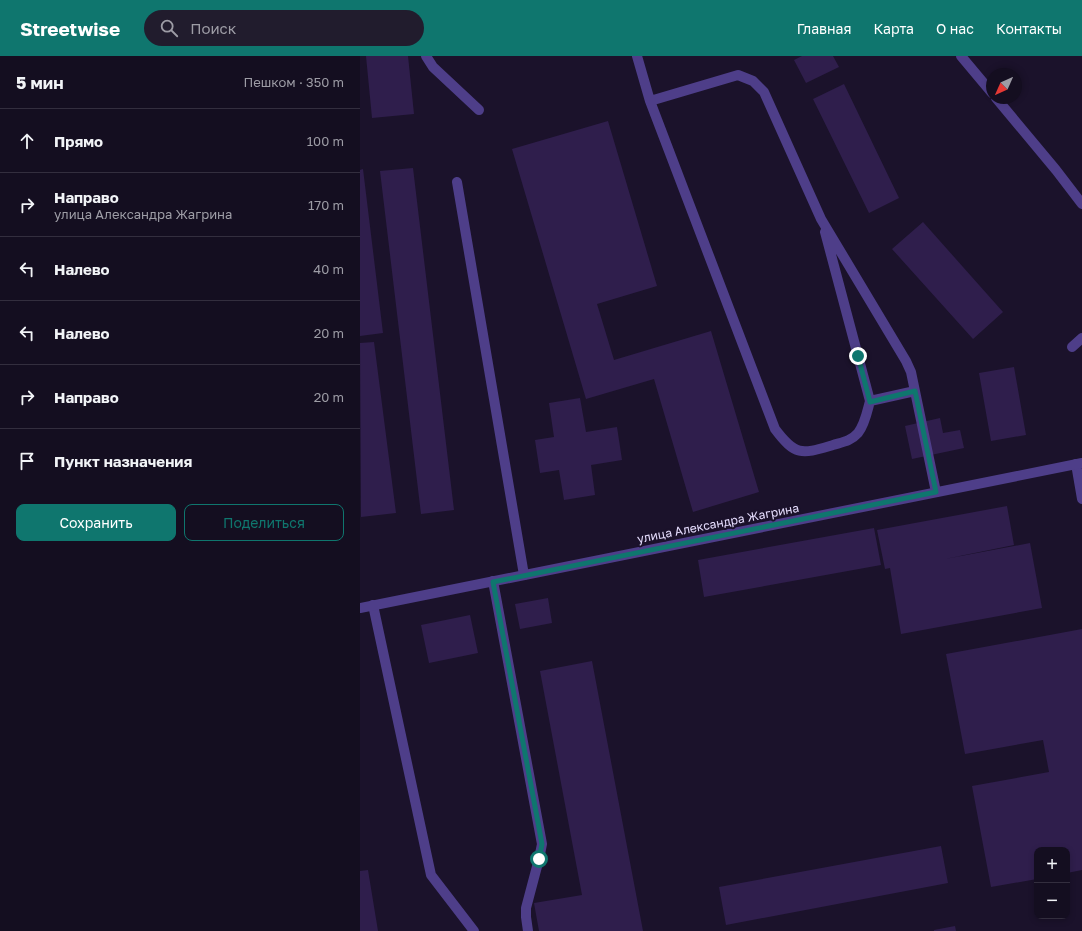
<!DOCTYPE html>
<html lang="ru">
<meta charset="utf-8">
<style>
body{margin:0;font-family:"Golos Text",sans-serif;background:#211c2d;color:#f1f3f6}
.controls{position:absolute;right:12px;bottom:12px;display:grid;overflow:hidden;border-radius:8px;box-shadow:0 2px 6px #0003}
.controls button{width:36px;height:36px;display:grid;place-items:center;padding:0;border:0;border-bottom:1px solid #332e3e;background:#140e20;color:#f1f3f6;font:20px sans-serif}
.compass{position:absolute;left:626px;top:12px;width:36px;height:36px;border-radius:50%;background:#140e20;box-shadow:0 2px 6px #0003;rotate:225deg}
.stop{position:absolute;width:12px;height:12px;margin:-9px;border:3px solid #0f766e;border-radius:50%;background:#fff}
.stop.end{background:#0f766e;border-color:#fff;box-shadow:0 1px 4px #0008}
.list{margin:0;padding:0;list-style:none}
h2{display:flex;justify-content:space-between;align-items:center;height:52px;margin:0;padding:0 16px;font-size:17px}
h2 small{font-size:13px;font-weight:400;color:#9d9ca5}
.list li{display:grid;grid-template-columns:26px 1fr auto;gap:12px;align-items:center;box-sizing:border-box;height:64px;padding:0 16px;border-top:1px solid #332e3e}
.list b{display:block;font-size:15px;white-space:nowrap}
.list p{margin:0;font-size:13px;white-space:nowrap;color:#9d9ca5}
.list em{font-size:13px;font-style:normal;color:#9d9ca5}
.actions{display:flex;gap:8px;padding:12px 16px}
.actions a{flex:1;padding:9px 0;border:1px solid #0f766e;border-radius:8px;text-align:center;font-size:14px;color:#0f766e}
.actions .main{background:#0f766e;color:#fff}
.icon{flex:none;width:22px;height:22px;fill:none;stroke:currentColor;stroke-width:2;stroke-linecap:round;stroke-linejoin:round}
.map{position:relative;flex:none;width:722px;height:875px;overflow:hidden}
header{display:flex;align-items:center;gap:24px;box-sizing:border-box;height:56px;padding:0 20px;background:#0f766e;color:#fff}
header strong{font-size:19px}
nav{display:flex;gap:22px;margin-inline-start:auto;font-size:14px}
.search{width:280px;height:36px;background:#211c2d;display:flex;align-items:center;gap:10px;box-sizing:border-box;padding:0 14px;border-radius:22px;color:#9d9ca5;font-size:15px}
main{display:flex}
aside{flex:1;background:#140e20}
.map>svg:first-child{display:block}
</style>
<header>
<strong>Streetwise</strong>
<div class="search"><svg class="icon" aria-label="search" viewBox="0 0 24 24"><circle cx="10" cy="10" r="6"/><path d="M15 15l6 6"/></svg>Поиск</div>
<nav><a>Главная</a><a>Карта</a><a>О нас</a><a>Контакты</a></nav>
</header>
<main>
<aside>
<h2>5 мин<small>Пешком · 350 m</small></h2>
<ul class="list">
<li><svg class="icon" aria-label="ahead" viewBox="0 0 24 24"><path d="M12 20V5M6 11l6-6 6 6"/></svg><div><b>Прямо</b></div><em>100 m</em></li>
<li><svg class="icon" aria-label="right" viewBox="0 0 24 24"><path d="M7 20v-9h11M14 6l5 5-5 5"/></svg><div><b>Направо</b><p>улица Александра Жагрина</p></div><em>170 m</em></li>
<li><svg class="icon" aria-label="left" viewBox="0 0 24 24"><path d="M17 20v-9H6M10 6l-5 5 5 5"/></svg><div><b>Налево</b></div><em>40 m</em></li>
<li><svg class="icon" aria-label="left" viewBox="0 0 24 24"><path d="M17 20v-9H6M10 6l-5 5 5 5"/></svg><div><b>Налево</b></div><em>20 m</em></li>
<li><svg class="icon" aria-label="right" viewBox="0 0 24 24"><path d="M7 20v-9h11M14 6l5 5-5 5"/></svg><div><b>Направо</b></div><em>20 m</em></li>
<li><svg class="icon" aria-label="arrive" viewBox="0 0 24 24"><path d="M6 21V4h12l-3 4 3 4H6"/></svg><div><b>Пункт назначения</b></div></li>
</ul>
<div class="actions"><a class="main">Сохранить</a><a>Поделиться</a></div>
</aside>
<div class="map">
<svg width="722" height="875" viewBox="0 0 722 875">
<rect width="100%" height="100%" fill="#1b122b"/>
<path fill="#2f1e4c" d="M6 0H48L54 58 12 62Z
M442 0H473L479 11 446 27 434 4Z
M484 28 539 142 509 157 453 43Z
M248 65 297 230 237 248 254 304 351 275 399 436 333 456 294 323 226 343 152 93Z
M53 112 94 454 61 458 20 115Z
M3 113 23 277 0 280V114Z
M563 166 643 256 613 283 532 193Z
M14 286 36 457 1 461 0 287Z
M654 311 666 379 631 385 619 317Z
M220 342 226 376 257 371 262 404 231 409 235 439 204 444 199 414 180 417 175 384 194 381 189 347Z
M580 362 583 377 600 374 604 392 552 403 545 370Z
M647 450 654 489 585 503 670 487 682 552 541 578 530 512 525 513 517 474Z
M514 472 521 509 344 541 338 504Z
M188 542 192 567 160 573 155 548Z
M110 559 118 597 69 607 61 569Z
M722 573V814L707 817V794H677V823L631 831 612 730 689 716 683 684 605 698 586 598Z
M232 605 283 875H179L174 847 222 839 180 615Z
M581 790 588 827 366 869 359 831Z
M8 814 18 875H0V815Z
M595 870 596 875H574V874Z"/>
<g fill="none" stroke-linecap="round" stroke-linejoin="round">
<path stroke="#4e3e89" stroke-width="10" d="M66 0 73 11 119 54
M277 0 290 45 415 373C436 401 442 398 473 389 483 386 491 385 498 377 505 368 507 356 510 345L555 335
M290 45 378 19 393 25 404 36 461 163 546 305 551 316 576 436
M97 126 164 519
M465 176 510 345
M712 291 722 282
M716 408 722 443
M133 525 182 788 179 803 166 852V861L168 875
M13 549 71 819 114 875"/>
<path stroke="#4e3e89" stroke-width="10" d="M601 0 632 37
M636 42 696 114 722 148
M0 552 722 407"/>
</g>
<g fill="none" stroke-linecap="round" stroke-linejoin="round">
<path stroke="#0f766e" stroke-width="5" d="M179 803 182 788 133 526 576 436 555 335 510 346 498 300"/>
</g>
<g text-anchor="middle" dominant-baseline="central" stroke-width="4" stroke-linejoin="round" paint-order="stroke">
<g font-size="12" fill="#e6ddfe" stroke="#1b122b">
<text transform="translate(358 467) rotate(-11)">улица Александра Жагрина</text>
</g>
</g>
</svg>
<div class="controls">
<button>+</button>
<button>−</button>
</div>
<svg class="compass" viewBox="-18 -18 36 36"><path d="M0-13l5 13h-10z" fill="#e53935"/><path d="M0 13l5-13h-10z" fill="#9d9ca5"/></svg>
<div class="stop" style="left:179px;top:803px"></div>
<div class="stop end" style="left:498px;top:300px"></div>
</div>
</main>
